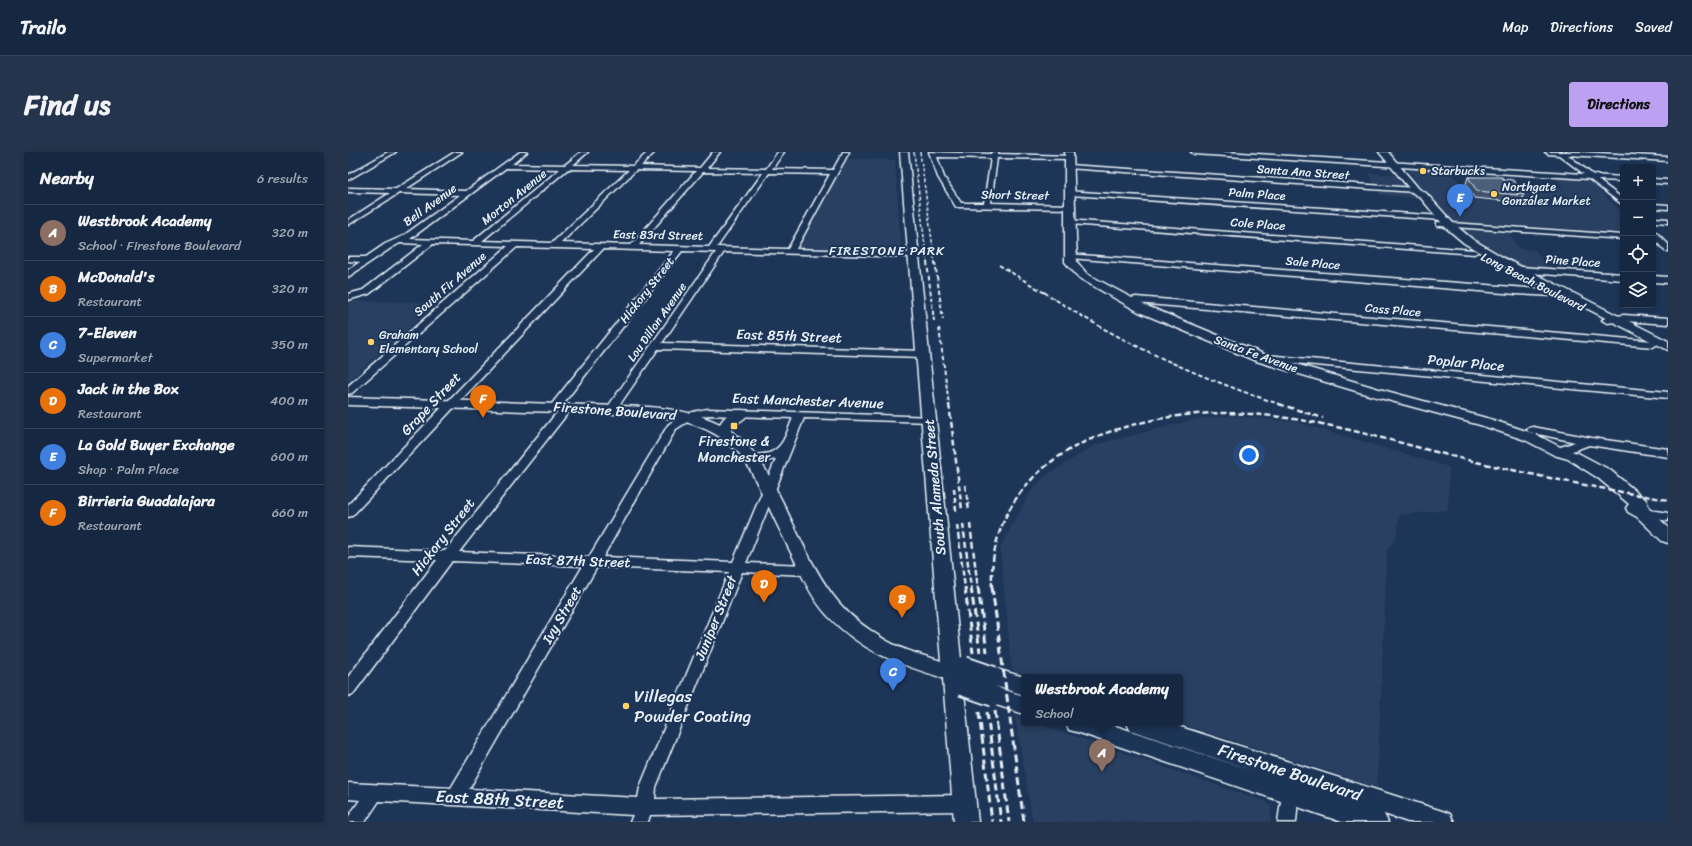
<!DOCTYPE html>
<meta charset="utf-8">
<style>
body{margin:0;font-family:Sriracha,sans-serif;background:#23344c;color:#f1f3f6}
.controls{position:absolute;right:12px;top:12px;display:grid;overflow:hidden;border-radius:4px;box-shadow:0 2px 6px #0003}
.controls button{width:36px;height:36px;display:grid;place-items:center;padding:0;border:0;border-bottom:1px solid #35445a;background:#162841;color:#f1f3f6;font:20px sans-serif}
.you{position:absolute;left:901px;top:303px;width:14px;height:14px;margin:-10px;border:3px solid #fff;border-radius:50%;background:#1a73e8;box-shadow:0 0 0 6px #1a73e833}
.badge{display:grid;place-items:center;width:26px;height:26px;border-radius:50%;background:#bca0f2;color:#fff;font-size:13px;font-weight:700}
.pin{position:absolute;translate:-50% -33px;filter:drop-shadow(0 1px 2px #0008)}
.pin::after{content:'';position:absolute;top:21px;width:14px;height:12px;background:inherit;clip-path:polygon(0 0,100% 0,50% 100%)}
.popup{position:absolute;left:673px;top:522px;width:162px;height:52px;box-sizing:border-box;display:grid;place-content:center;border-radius:4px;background:#162841;filter:drop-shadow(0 1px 3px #0005);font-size:13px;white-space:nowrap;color:#9ea6b1}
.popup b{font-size:15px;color:#f1f3f6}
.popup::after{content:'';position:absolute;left:50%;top:100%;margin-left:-8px;border:8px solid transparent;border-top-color:#162841}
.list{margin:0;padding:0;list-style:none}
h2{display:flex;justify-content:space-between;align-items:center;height:52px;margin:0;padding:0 16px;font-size:17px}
h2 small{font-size:13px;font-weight:400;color:#9ea6b1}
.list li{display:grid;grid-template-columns:26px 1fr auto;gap:12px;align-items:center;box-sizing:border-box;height:56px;padding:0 16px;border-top:1px solid #35445a}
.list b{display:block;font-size:15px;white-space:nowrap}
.list p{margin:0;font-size:13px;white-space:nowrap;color:#9ea6b1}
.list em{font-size:13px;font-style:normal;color:#9ea6b1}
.icon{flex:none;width:22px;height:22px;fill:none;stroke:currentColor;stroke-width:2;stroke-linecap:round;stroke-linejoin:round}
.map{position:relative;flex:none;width:1320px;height:670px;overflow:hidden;border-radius:4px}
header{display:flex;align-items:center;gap:24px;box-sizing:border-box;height:56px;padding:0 20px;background:#162841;border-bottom:1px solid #35445a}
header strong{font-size:19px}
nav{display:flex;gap:22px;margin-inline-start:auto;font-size:14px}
.intro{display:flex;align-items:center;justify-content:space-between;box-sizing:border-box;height:96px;padding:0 24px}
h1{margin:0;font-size:28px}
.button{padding:10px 18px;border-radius:4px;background:#bca0f2;color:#111;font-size:14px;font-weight:700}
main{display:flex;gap:24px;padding:0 24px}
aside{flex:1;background:#162841;border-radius:4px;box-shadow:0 2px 6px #0003}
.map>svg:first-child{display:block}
</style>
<header>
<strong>Trailo</strong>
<nav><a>Map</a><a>Directions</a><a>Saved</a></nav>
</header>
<div class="intro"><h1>Find us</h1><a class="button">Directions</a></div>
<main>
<aside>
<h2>Nearby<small>6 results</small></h2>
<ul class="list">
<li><span class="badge" style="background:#8d6e63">A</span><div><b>Westbrook Academy</b><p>School · Firestone Boulevard</p></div><em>320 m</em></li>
<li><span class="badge" style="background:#e8710a">B</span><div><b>McDonald's</b><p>Restaurant</p></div><em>320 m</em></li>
<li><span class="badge" style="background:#3f7fe0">C</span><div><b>7-Eleven</b><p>Supermarket</p></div><em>350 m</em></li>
<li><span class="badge" style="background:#e8710a">D</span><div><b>Jack in the Box</b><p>Restaurant</p></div><em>400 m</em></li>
<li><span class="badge" style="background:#3f7fe0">E</span><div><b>La Gold Buyer Exchange</b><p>Shop · Palm Place</p></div><em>600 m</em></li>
<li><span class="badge" style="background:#e8710a">F</span><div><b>Birrieria Guadalajara</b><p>Restaurant</p></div><em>660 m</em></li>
</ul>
</aside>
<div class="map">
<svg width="1320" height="670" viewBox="0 0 1320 670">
<rect width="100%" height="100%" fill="#1d3557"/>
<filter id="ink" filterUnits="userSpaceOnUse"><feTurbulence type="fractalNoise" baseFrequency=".025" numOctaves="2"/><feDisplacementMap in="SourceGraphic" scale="8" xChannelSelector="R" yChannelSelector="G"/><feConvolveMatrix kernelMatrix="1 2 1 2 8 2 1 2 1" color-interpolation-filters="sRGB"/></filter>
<g filter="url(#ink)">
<path fill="#2a4162" d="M499 7 547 8 553 99 453 96 449 94 467 61H470Z
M1058 15 1102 18 1110 29 1216 35 1207 25 1239 27 1275 61V81L1156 72 1171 97 1187 98 1200 116 1173 114 1123 85 1105 69 1086 47 1032 43 1020 21 1066 24Z
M7 149 90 151 0 229V150Z
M884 264 948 270 1101 315 1100 358 1051 363 1049 384 1039 398 1029 635 830 571H832V525H686L664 518 652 396 681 342 696 325 747 293 848 267Z
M667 564 676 567V571H688L918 650 923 655V670H685Z"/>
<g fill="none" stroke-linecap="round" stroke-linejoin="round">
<g stroke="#e8f1f8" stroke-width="3">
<path id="minor" d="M40 0H48L0 28V23Z
M107 0H114L58 37 118 39 172 0H179L164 12 217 13 233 0H240L225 13 285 14 300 0H307L293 14 352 16 365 0H372L359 16 418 17 430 0H436L424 17 485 18 495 0H501L448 97 566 101H569V105L376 100 314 191 575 199 580 202 575 205 310 197 268 258H260L259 256 368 100 334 99 211 257H203L202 255 203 253 326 99 255 97 4 364 0 365V353L246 97 169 95 4 241 0 242V234L160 94 85 92 21 142 0 148V142L15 138 75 92 52 91 43 96 0 125V118L12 110 0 109V105H18L37 92 55 84 112 43 51 41 0 73V68L42 41 0 40V36L48 37ZM158 16 212 17 125 89 62 87ZM220 17 281 18 204 91 134 89ZM288 18 348 19 283 93 213 91ZM355 20 415 21 361 95 291 93ZM421 21 482 22 440 97 369 95Z
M581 0 643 2 644 0H650V2L723 4 724 5 721 7 649 6 643 51 722 53 726 55 722 57 608 55 590 25ZM589 5 643 6 636 51H613L596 25Z
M843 0H877L1236 22 1211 3 1200 2 1197 0H1233L1320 5V9L1220 3 1245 23 1275 25V29L1250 28 1275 47V53L1241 27 846 2Z
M721 13 1067 36 1071 38 1067 40 719 16V14Z
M1305 27 1320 28V32L1305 31Z
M719 39 1095 64 1099 66 1095 68 722 43 718 41Z
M1305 52 1320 53V57L1305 56Z
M1306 66 1320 67V71L1306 70Z
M719 68 1126 98 1130 100 1126 102 722 72H719Z
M1089 70 1275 83V87L1092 74H1089Z
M1305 80H1308L1320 92V99H1317L1305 86Z
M719 102 1206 138 1210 141 1206 144 1168 142 722 106 718 104Z
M1172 115 1275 122V128L1169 120 1168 118Z
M1305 124 1320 125V131L1305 130Z
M788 145 1305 189 1310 192 1305 195 788 151 782 152 778 149 779 147Z
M1276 163 1320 166V172L1276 169 1259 171 1254 168 1259 165Z
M918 203 1320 240V246L915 208 913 206 915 204Z
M219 252 223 253 224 255 223 257 111 400 241 405 320 273C332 263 345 259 360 257L586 265 587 267 586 269 582 270 456 266 398 411 460 413 465 414 467 418 465 422 460 423 394 420 308 635 307 647 616 643 622 645 625 651 622 657 616 659 302 663 300 670H282L285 663 31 649 17 670H0L1 664 12 648 0 647V631L103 636 235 414 104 409 5 542 0 544V525L89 408 0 405V395L97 399 215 253ZM360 263 445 266C439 279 436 296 421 301 414 303 406 302 399 304L397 307 399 310 403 311 428 307 385 410 255 405 328 277 344 267ZM249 415 381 420 292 635 290 646 121 637Z
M1185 275 1244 286 1320 297V305L1241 293 1211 304 1207 303 1205 300 1207 297 1227 290 1181 280 1179 278 1181 276Z
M1295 357 1320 361V369L1291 364 1289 361 1291 358Z
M943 627 949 629 951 635 948 670H930L935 635 937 629Z"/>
</g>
<g stroke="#e8f1f8" stroke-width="3">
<path id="major" d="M552 0H560L614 517 624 533 621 539 616 541 630 670H606L595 526C548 511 514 500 479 463 466 449 456 429 448 411 437 389 426 366 415 343 407 328 400 309 387 297 363 274 333 267 301 263L0 253V245L301 255C325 257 350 261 372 272 377 263 387 256 398 259L400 262C395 270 389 268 383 279 410 300 419 319 434 349 450 381 468 425 492 452 505 467 522 479 539 489 556 499 575 503 593 509Z
M717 0H725L729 110 739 122 799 154 918 203 1031 237 1142 267 1187 282 1216 297 1230 301 1262 318 1298 348 1302 358 1320 375V391L1314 389 1289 365 1280 360 1278 356 1281 352 1250 326 1220 307 1206 303 1177 288 1132 273 1021 243 908 209 791 160 731 126 717 110Z
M1031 0H1040L1071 37 1078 41 1105 71 1124 87 1156 106 1320 189V198L1148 110 1116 91 1097 75 1072 45 1065 41Z
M645 516 676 525V543L638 531 635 525 638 519Z
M646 535 676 544V562L639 550 636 544 639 538Z
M718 571H758L909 620 782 578 779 571H820L1094 659 1102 662 1106 670H1060L1036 662 1040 670H994L729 580 721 578Z"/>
</g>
<use href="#minor" fill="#1d3557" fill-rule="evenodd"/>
<use href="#major" fill="#1d3557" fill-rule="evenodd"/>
<path stroke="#e8f1f8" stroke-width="1.5" stroke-dasharray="3.5 2" stroke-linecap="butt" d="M566 0 579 111
M572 0 587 111"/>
<path stroke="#e8f1f8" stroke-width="2" stroke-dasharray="4.5 2.5" stroke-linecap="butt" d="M579 110 586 169
M587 110 595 168
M651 113 700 143
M696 140C770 190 849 225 934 253
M591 176 601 253"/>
<path stroke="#e8f1f8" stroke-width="2.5" stroke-dasharray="6 3" stroke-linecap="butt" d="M601 252 614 358
M931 252 975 266
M617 333 621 358
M606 336 608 359
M615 372 623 436
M622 372 630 436
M609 373 617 436
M644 436C642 392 657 353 688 323 712 299 745 284 777 275 899 239 1007 281 1124 309 1189 324 1254 337 1320 348"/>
<path stroke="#e8f1f8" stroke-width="3" stroke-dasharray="8 4" stroke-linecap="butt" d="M617 435 625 501
M623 435 632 500
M630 435 639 500
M644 435 676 670
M647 559 661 670
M631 560 644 670
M639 560 653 670"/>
<g stroke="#e8f1f8" stroke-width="24" stroke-linecap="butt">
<path id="major-bridge" d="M616 515 645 525
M614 533 646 544"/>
</g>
<use href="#major-bridge" stroke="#1d3557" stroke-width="20"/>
</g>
<path fill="#3f5169" stroke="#e8f1f8" d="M1120 25 1155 27 1176 42 1173 49 1168 48 1167 50 1126 46 1118 32Z"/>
<path fill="#495e7a" stroke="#e8f1f8" d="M1120 25H1154L1155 27 1165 28 1176 42 1169 41 1170 43 1129 39Z"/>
</g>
<g fill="#ffd166" stroke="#1d3557" stroke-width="1.5">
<circle cx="1075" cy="19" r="4"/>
<circle cx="1146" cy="42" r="4"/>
<circle cx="23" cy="190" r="4"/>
<rect x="382" y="270" width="8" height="8" rx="2"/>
<circle cx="278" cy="554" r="4"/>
</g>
<g text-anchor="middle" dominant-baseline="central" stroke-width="4" stroke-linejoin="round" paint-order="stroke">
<g font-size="12" fill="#e8f1f8" stroke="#1d3557" text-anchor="start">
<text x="1083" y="19">Starbucks</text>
<text x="1154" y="35">Northgate<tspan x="1154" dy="14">González Market</tspan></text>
<text x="31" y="183">Graham<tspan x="31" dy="14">Elementary School</tspan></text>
</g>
<g font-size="12" fill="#e8f1f8" stroke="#1d3557">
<text transform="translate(955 20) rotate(4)">Santa Ana Street</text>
<text transform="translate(909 42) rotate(4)">Palm Place</text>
<text transform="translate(667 43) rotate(1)">Short Street</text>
<text transform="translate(166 45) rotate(-39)">Morton Avenue</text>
<text transform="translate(82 53) rotate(-36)">Bell Avenue</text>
<text transform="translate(910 72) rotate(4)">Cole Place</text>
<text transform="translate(310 83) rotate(1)">East 83rd Street</text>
<text transform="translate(1225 109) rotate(4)">Pine Place</text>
<text transform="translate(965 111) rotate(5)">Sale Place</text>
<text transform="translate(1185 130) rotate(27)">Long Beach Boulevard</text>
<text transform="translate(102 132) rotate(-41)">South Fir Avenue</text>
<text transform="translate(299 138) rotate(-52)">Hickory Street</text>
<text transform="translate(1045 158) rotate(5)">Cass Place</text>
<text transform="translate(309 170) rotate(-55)">Lou Dillon Avenue</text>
<text transform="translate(908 202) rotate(20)">Santa Fe Avenue</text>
</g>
<g font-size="13" letter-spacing="1" fill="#e8f1f8" stroke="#1d3557">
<text x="539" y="98">FIRESTONE PARK</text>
</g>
<g font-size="14" fill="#e8f1f8" stroke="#1d3557">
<text transform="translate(441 184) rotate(2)">East 85th Street</text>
<text transform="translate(1118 211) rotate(5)">Poplar Place</text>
<text transform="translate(460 249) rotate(2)">East Manchester Avenue</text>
<text transform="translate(83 252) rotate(-47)">Grape Street</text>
<text transform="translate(267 259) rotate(4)">Firestone Boulevard</text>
<text transform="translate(587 335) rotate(-95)">South Alameda Street</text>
<text transform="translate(95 385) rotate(-52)">Hickory Street</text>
<text transform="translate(230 409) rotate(2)">East 87th Street</text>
<text transform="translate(214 463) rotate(-60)">Ivy Street</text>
<text transform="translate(368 466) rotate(-68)">Juniper Street</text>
</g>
<g font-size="14" fill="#e8f1f8" stroke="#1d3557">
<text x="386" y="289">Firestone &amp;<tspan x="386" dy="16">Manchester</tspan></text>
</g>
<g font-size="17" fill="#e8f1f8" stroke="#1d3557" text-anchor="start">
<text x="286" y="544">Villegas<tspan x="286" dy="20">Powder Coating</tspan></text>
</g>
<g font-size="17" fill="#e8f1f8" stroke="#1d3557">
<text transform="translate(942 620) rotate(18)">Firestone Boulevard</text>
<text transform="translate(152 647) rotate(3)">East 88th Street</text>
</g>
</g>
</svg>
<div class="controls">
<button>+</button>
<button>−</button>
<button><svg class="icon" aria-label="locate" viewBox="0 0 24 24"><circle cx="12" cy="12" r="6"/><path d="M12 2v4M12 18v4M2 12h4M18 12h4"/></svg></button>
<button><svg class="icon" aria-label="layers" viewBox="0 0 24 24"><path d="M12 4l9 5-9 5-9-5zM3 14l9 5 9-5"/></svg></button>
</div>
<div class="you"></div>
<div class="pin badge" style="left:754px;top:620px;background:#8d6e63">A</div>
<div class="popup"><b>Westbrook Academy</b>School</div>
<div class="pin badge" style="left:554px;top:466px;background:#e8710a">B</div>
<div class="pin badge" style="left:545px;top:539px;background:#3f7fe0">C</div>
<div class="pin badge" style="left:416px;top:451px;background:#e8710a">D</div>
<div class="pin badge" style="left:1112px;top:65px;background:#3f7fe0">E</div>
<div class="pin badge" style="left:135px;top:266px;background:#e8710a">F</div>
</div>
</main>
